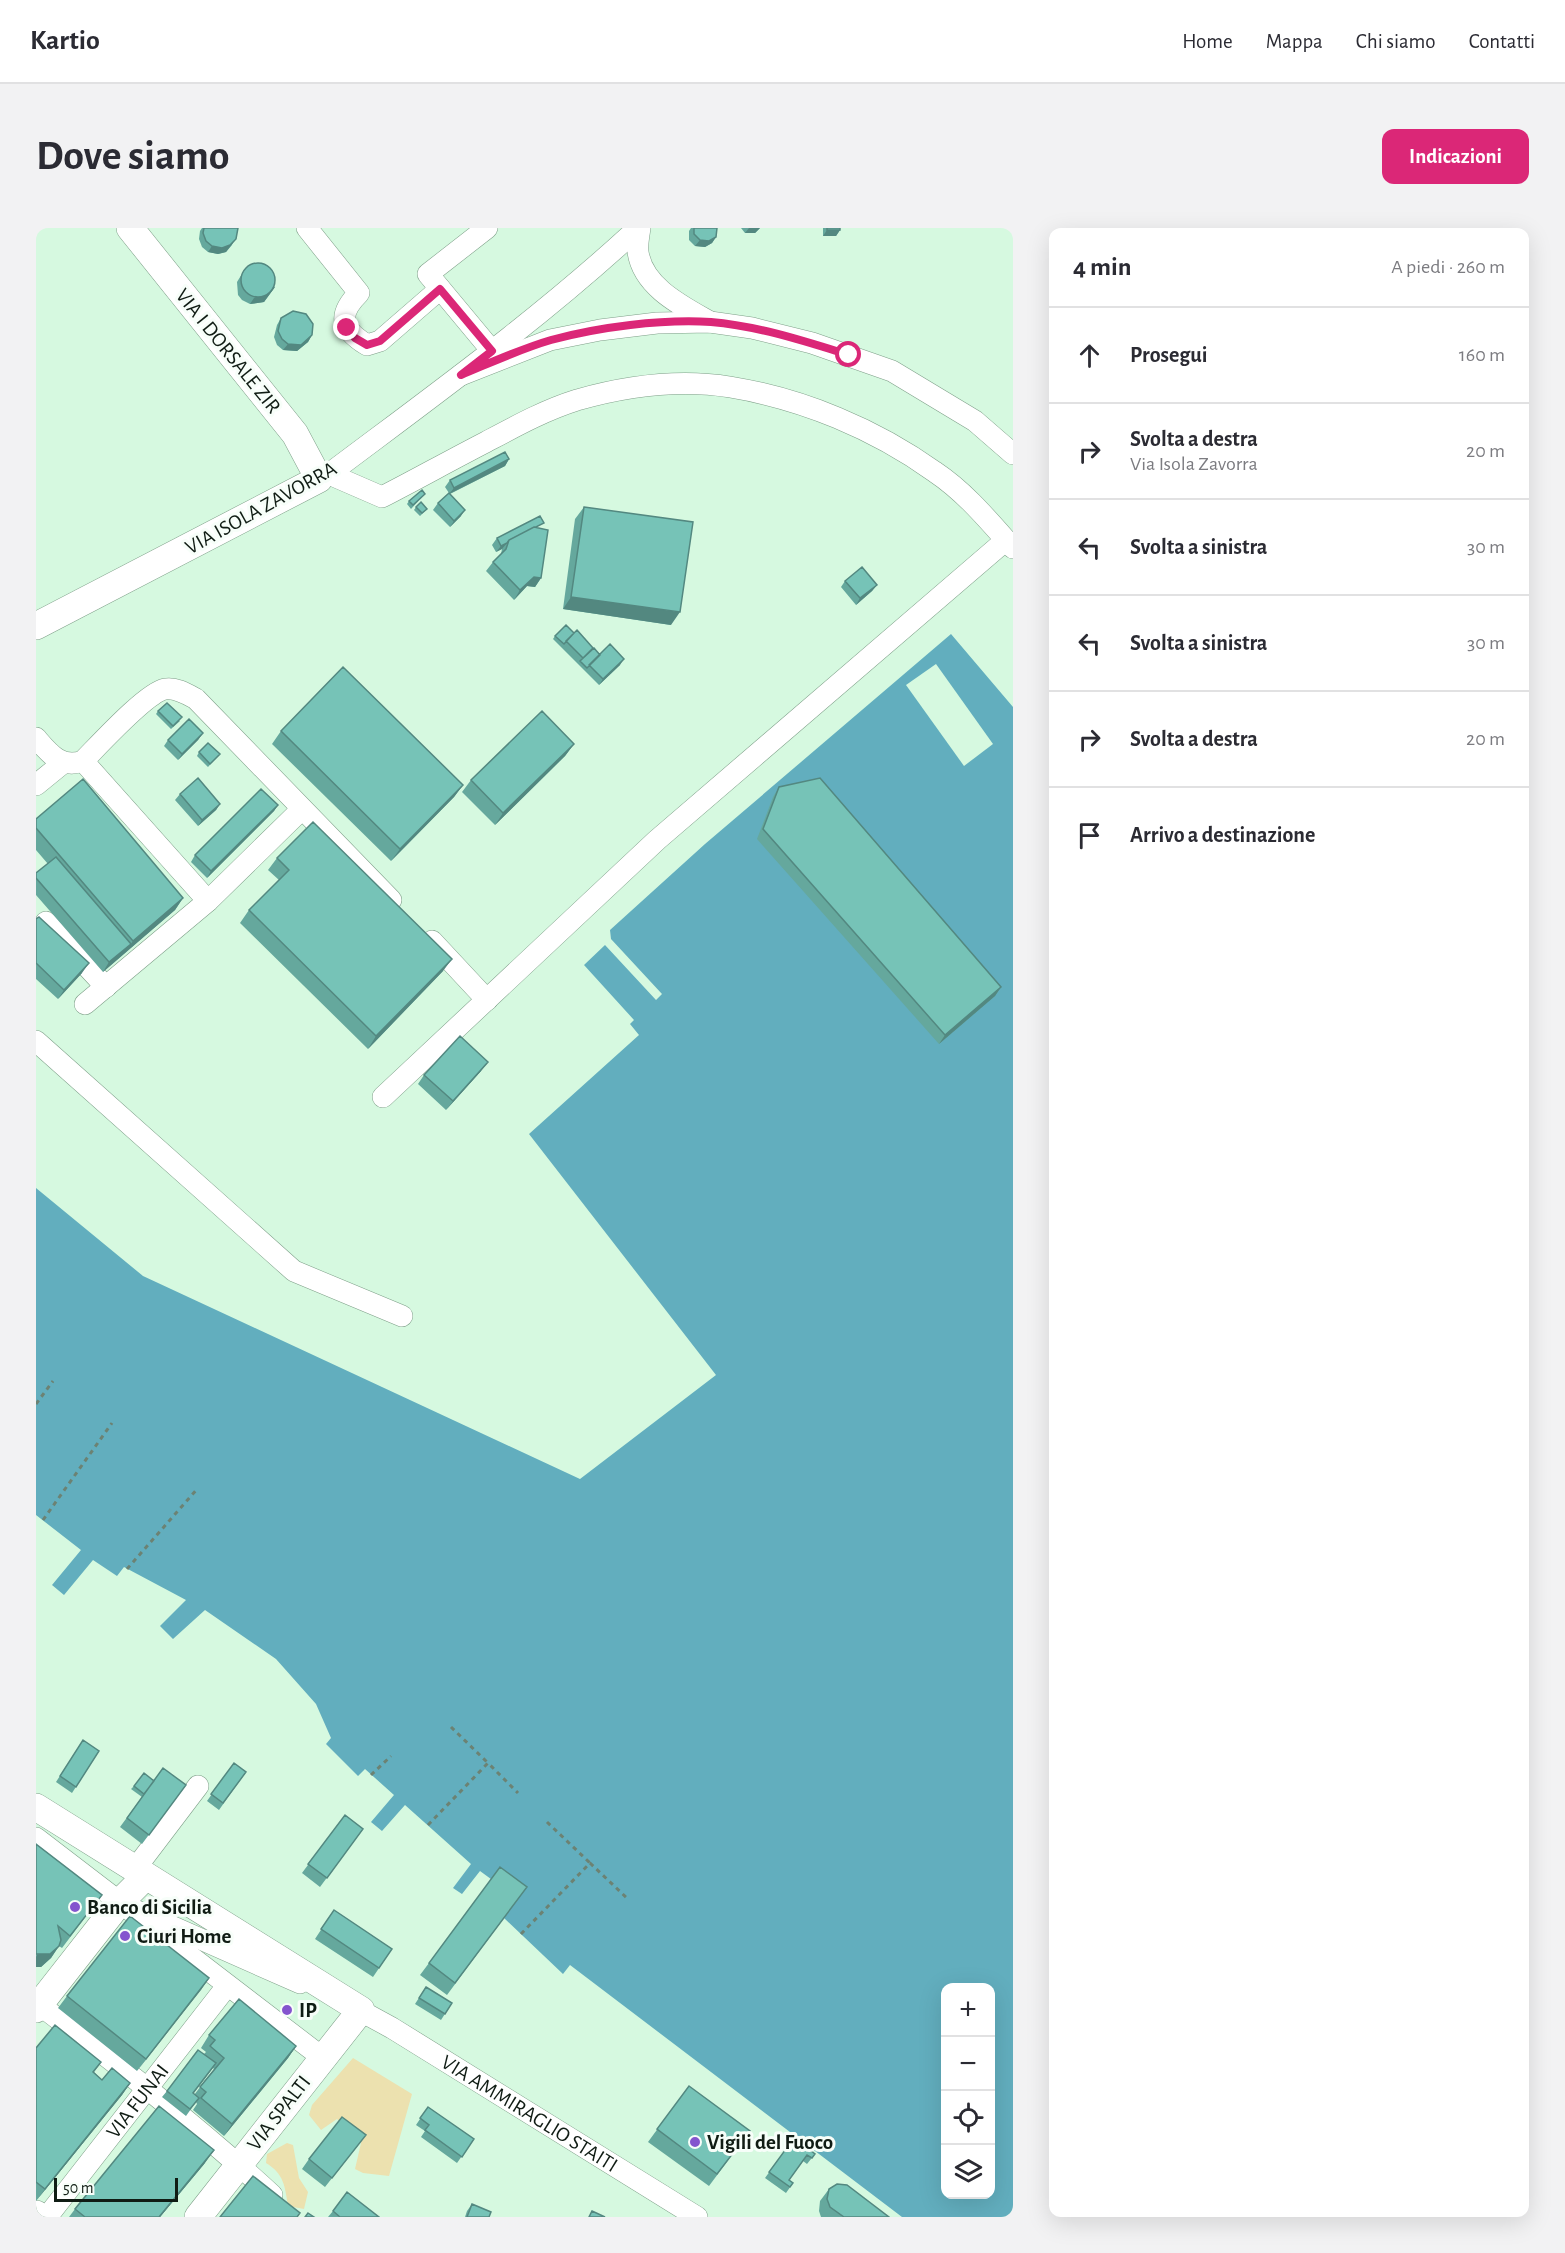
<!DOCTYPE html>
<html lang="it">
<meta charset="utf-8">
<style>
body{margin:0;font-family:"Alegreya Sans",sans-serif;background:#f2f2f3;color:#2b2b33}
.controls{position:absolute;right:18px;bottom:18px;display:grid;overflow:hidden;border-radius:12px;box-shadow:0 6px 24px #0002}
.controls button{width:54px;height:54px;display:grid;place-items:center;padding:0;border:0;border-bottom:2px solid #e1e1e2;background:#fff;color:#2b2b33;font:30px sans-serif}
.scale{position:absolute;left:18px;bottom:15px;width:124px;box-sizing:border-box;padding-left:6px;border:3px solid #101c14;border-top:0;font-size:16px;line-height:21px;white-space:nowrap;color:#101c14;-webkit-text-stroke:4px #f7fef9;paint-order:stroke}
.stop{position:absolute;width:18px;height:18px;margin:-14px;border:4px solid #db2777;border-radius:50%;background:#fff}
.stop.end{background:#db2777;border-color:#fff;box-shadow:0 2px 6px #0008}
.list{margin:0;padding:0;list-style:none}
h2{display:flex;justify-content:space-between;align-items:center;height:78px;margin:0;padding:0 24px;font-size:26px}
h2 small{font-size:20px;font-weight:400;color:#7c7c81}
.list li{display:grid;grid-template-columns:39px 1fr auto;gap:18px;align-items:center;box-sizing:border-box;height:96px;padding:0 24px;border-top:2px solid #e1e1e2}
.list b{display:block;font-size:22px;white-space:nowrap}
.list p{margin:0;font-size:20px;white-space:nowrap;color:#7c7c81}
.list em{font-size:20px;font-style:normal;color:#7c7c81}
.icon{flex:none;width:33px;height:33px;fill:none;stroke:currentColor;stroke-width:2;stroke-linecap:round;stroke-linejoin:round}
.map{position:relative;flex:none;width:977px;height:1989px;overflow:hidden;border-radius:12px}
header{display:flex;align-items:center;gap:36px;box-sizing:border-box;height:84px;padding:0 30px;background:#fff;border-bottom:2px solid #e1e1e2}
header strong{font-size:28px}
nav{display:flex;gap:33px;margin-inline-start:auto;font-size:21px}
.intro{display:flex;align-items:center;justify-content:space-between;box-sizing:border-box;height:144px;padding:0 36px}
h1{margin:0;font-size:42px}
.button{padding:15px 27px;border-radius:12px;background:#db2777;color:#fff;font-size:21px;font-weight:700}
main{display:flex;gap:36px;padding:0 36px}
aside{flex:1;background:#fff;border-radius:12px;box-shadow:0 6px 24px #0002}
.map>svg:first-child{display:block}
</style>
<header>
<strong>Kartio</strong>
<nav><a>Home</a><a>Mappa</a><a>Chi siamo</a><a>Contatti</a></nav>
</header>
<div class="intro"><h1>Dove siamo</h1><a class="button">Indicazioni</a></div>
<main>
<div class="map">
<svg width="977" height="1989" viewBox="0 0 977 1989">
<rect width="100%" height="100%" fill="#d6f9e0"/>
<path fill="#ece1af" d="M317 1830 376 1866 353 1948 327 1945 319 1941 325 1915 312 1900 301 1891 285 1902 273 1887 276 1877Z
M251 1915 257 1917 263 1950 272 1964 268 1981 252 1978C249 1958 248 1946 230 1935L231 1926Z"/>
<path fill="#62aebe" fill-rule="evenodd" d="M915 406 977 479V1989H866L534 1737 527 1746 468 1690 482 1671 444 1643 426 1666 417 1660 435 1636 369 1577 346 1603 335 1594 358 1567 329 1541 322 1548 290 1516 295 1510 280 1476 240 1431 169 1382 137 1411 124 1398 150 1372 88 1339 81 1348 57 1332 28 1367 16 1357 45 1322 0 1287V960L107 1048 544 1251 680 1147 493 906 603 807 594 796 598 792 548 737 569 717 620 772 626 766 575 711 574 702 669 616ZM909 1760H954V1966H909Z"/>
<path fill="#d6f9e0" d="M900 436 957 516 928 538 870 457Z"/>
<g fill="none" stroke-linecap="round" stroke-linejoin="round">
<g stroke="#7e9f88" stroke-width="22">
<g id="minor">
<path d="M271 0 323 65C301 87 305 101 331 117L344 113 404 61"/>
<path d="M451 0 392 46 456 123"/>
<path d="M604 0C603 7 601 16 602 24 607 59 646 78 674 94"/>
<path d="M425 147 514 112 564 102 621 95 674 94 716 100 776 115 856 143 939 193 977 226"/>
<path d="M293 246 346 269C381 251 415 232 450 214 480 198 509 182 541 172 590 158 644 151 694 159 767 171 839 201 899 244 929 264 953 293 977 320"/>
<path d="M284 251 293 246C398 167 505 90 602 0"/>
<path d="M0 510C13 525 25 541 47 533 63 517 110 465 129 461 140 459 151 466 160 471L355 672"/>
<path d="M47 533 172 673"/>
<path d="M0 557 27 535"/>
<path d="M10 694 70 759"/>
<path d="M396 713 451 772"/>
<path d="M49 776 172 673 266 581"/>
<path d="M0 813 258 1043 366 1088"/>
<path d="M347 869 621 612 970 312"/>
<path d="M0 1610 287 1830"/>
<path d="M99 1641 162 1558"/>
<path d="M83 1675 264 1755"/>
<path d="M0 1774C81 1836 161 1898 236 1967"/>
<path id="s1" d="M312 1776 356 1800 661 1989"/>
<path id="s2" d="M11 1989 191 1758"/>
</g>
</g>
<g stroke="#7e9f88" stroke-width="28">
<path id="major" d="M0 398 283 251 259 206 94 0
M0 1579 325 1782 162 1989
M0 1781 83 1675 110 1648
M0 1986 3 1989"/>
</g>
<path stroke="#6c8273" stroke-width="3" stroke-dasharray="4.5 4.5" stroke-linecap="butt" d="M0 1176 17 1153
M7 1292 76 1195
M91 1341 162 1260
M415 1499 452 1535
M335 1547 355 1528
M511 1594 554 1635
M392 1597 452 1535 482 1565
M485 1706 554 1635 593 1672"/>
<use href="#minor" stroke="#fff" stroke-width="21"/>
<use href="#major" stroke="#fff" stroke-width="27"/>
</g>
<path fill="#65a89d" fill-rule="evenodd" d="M166 0H202L196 17 190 24 182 26 172 24 166 19 163 11 164 3Z
M655 0H681L680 9 676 15 669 19 659 18 653 12V3Z
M705 0H724L719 5H709Z
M787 0H804V2L800 8H787Z
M209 41 239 59 228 74 214 76 206 72 202 67 201 54Z
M245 90 276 107 272 114 261 123 247 122 241 117 238 109 241 97Z
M473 231 469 238 414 266 425 288 414 299 397 282 402 275 413 265 409 259 414 252Z
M389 266 375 281 371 276 373 273Z
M380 279 391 281 384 288 378 282Z
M548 279 635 397 527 381 539 291Z
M504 300 505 350 499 359 491 358 478 372 450 343 457 334 465 326 466 321 460 324 456 317 461 310Z
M809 353 841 357 836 363 820 377 805 359Z
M519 408 564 427 584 437 563 457 517 411Z
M122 483 144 493 135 501 120 486Z
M245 503 427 557 418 569 355 633 236 516Z
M167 505 162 512 142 532 128 518 132 512Z
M538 516 529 528 459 597 426 564 435 552Z
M163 524 181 529 172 539 161 528Z
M743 559 965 759 959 768 903 816 721 611 737 569Z
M144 566 184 576 180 582 162 598 139 572Z
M242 577 238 583 171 650 155 634 159 627Z
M0 591 147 670 139 682 67 744 0 667V645L12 636 0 622Z
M241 630 407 743 332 821 204 695 213 682 243 652 232 642Z
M0 691 46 745 22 771 0 751Z
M445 843 410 882 382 856 388 847Z
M47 1512 63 1523 36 1565 20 1554Z
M198 1535 210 1544 183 1582 171 1573Z
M118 1553 150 1557 106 1616 84 1599 106 1569 95 1561 98 1558Z
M309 1587 327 1601 284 1659 266 1645Z
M0 1616 66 1667 26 1720 23 1718 15 1730 5 1739H0Z
M482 1671 411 1767 384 1747 393 1735Z
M298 1682 356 1721 337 1749 279 1711Z
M173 1750 101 1843 22 1780 31 1768Z
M390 1759 416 1775 405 1792 379 1776Z
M173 1807 260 1818 252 1830 188 1908 157 1882 161 1876 160 1874 150 1888 126 1869 131 1863 170 1824 165 1820ZM177 1840 178 1841 158 1867 157 1866Z
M0 1820 65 1834 58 1844 66 1852 94 1855 86 1867 0 1973Z
M653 1858 705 1915 673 1958 612 1914Z
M392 1879 438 1911 421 1935 385 1909 389 1903 380 1897Z
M758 1910 779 1926 771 1936 767 1933 753 1952 757 1955 750 1965 729 1950Z
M323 1916 289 1959 266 1941 273 1931Z
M169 1935 124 1989H33L39 1981Z
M793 1961 853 1989H785L783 1983 784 1973Z
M436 1976 453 1989H429L431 1983Z
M297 1983 342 1989H292Z"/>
<path fill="#538880" d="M713 0H724L719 5H709Z
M791 2H804L800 8H787Z
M680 9 676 15 669 19 659 18 664 12Z
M200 11 190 24 182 26 172 24 176 18Z
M239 59 228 74 214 76 218 70Z
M276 107 272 114 261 123 247 122 252 116Z
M473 231 469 238 413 266 418 260Z
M429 282 425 288 414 299 418 293Z
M471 315 466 321 460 324 465 318Z
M498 349 505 350 499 359 491 358 478 372 484 362Z
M841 357 836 363 820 377 824 370Z
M535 369 644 384 635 397 527 381Z
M588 431 584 437 563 457 567 451Z
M167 505 162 512 142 532 146 526Z
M538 516 529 528 459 597 467 585Z
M427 557 418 569 355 633 364 621Z
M184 576 180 582 162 598 166 592Z
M242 577 238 583 171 650 175 643Z
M147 670 139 682 67 744 73 734 95 716 97 713Z
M416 731 407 743 332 821 340 808Z
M53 735 46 745 22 771 28 762Z
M965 759 959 768 903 816 909 807Z
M452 834 445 843 410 882 417 873Z
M23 1718 15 1730 5 1739H0V1729L1 1727Z
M173 1750 165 1762 101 1843 110 1831Z
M260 1818 252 1830 188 1908 196 1896Z
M94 1855 86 1867 0 1973 9 1961Z
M178 1922 169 1935 124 1989H123Z"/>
<path fill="#76c3b7" stroke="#538880" stroke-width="1.5" d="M168 0H202L200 11 194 17 186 20 176 18 170 13 167 5Z
M658 0H681L680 9 673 13 664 12 658 6Z
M791 0H804V2H791Z
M205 52a17 17 0 1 1 34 0a17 17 0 1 1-34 0Z
M257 83 270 86 277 96 276 107 265 117 252 116 246 111 242 103 245 90Z
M469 224 473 231 418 260 414 252Z
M386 262 389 266 377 277 373 273Z
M413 265 429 282 418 293 402 275Z
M385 274 391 281 386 285 380 279Z
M548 279 657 294 644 384 535 369Z
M504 288 508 295 500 299H498L473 312 471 315 465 318 461 310Z
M498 299 512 302 505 350 498 349 484 362 457 334 470 321 473 312Z
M826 339 841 357 824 370 809 353Z
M530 397 538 405 528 416 519 408Z
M541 402 557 420 547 430 530 413Z
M574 416 588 431 567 451 553 437Z
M558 420 564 427 551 440 544 433Z
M307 439 427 557 364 621 245 503Z
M131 475 146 489 137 498 122 483Z
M506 483 538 516 467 585 435 552Z
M153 491 167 505 146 526 132 512Z
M172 515 184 526 174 536 163 524Z
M162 550 184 576 166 592 144 566Z
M784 550 965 759 909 807 727 601 743 559Z
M47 551 147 670 97 713 0 600V591Z
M225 561 242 577 175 643 159 627Z
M277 594 416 731 340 808 213 682 253 642 241 630Z
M20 629 95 716 73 734 0 650V645Z
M3 689 53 735 28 762 0 735V691Z
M424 808 452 834 417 873 388 847Z
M47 1512 63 1523 40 1559 24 1548Z
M198 1535 210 1544 187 1575 175 1566Z
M127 1540 150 1557 113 1607 91 1590Z
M108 1545 118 1553 108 1566 98 1558Z
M309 1587 327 1601 291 1650 272 1636Z
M0 1616 66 1667 34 1708 22 1698 25 1712 23 1718 14 1726H0Z
M464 1639 491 1659 419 1755 393 1735Z
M298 1682 356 1721 343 1740 285 1701Z
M94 1688 173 1750 110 1831 31 1768Z
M390 1759 416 1775 409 1786 383 1770Z
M203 1771 260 1818 196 1896 165 1870 170 1864 164 1859 188 1830 174 1818 179 1812 173 1807Z
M19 1797 65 1834 57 1844 66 1852 76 1840 94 1855 9 1961 0 1954V1820Z
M162 1822 180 1835 157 1865 163 1870 154 1881 131 1863Z
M653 1858 714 1903 681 1946 621 1901Z
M123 1878 178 1922 123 1989H49L39 1981Z
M392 1879 438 1911 426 1929 389 1902 393 1897 384 1890Z
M306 1889 330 1907 296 1950 273 1931Z
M758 1910 779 1926 776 1930 771 1927 753 1952 757 1955 754 1959 733 1944Z
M217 1948 264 1985 261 1989H184Z
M801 1956 811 1957 853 1989H808L794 1979 791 1971 793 1961Z
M311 1964 343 1989H304L297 1983Z
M436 1976 455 1984 453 1989H431Z
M556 1983 569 1989H553Z
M272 1985 278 1989H269Z"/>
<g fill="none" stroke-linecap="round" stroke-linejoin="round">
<path stroke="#db2777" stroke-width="8" d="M311 100 319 110 331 117 344 113 404 61 456 123 425 147C454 135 484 121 515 112 563 99 625 91 675 94 722 98 768 113 813 127"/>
</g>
<g fill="#8455ce" stroke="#f7fef9" stroke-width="2">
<circle cx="39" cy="1679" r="6"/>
<circle cx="89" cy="1708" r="6"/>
<circle cx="251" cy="1782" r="6"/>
<circle cx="659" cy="1914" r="6"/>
</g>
<g text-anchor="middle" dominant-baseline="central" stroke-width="6" stroke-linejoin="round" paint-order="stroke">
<g font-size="21" fill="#101c14" stroke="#f7fef9">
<text transform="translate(192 123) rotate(51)">VIA I DORSALE ZIR</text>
<text transform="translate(225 280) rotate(-29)">VIA ISOLA ZAVORRA</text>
<text stroke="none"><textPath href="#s2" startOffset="147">VIA FUNAI</textPath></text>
<text transform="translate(243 1885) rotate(-52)">VIA SPALTI</text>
<text stroke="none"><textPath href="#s1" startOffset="212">VIA AMMIRAGLIO STAITI</textPath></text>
</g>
<g font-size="21" font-weight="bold" fill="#101c14" stroke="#f7fef9" text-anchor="start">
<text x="51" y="1679">Banco di Sicilia</text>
<text x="101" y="1708">Ciuri Home</text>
<text x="263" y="1782">IP</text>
<text x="671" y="1914">Vigili del Fuoco</text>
</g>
</g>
</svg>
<div class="controls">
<button>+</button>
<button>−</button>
<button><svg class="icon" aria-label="locate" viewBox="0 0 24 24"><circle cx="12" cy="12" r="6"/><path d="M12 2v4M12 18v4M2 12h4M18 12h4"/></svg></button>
<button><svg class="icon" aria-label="layers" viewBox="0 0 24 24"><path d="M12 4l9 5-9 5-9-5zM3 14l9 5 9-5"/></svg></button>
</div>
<div class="scale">50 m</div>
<div class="stop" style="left:813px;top:127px"></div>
<div class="stop end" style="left:311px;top:100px"></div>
</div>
<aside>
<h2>4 min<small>A piedi · 260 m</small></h2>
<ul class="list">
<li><svg class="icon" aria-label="ahead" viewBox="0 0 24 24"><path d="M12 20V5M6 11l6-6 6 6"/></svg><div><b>Prosegui</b></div><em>160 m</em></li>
<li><svg class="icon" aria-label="right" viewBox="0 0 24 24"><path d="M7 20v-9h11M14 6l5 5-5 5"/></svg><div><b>Svolta a destra</b><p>Via Isola Zavorra</p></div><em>20 m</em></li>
<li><svg class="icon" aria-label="left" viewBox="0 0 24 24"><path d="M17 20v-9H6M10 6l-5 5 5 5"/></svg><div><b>Svolta a sinistra</b></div><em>30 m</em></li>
<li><svg class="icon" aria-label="left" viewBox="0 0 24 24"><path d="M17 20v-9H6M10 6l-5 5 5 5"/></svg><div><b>Svolta a sinistra</b></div><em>30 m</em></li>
<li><svg class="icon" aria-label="right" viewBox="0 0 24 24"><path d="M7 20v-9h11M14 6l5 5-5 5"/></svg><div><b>Svolta a destra</b></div><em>20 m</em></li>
<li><svg class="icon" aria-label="arrive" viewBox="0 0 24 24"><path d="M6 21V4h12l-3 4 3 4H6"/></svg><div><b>Arrivo a destinazione</b></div></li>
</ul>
</aside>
</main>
